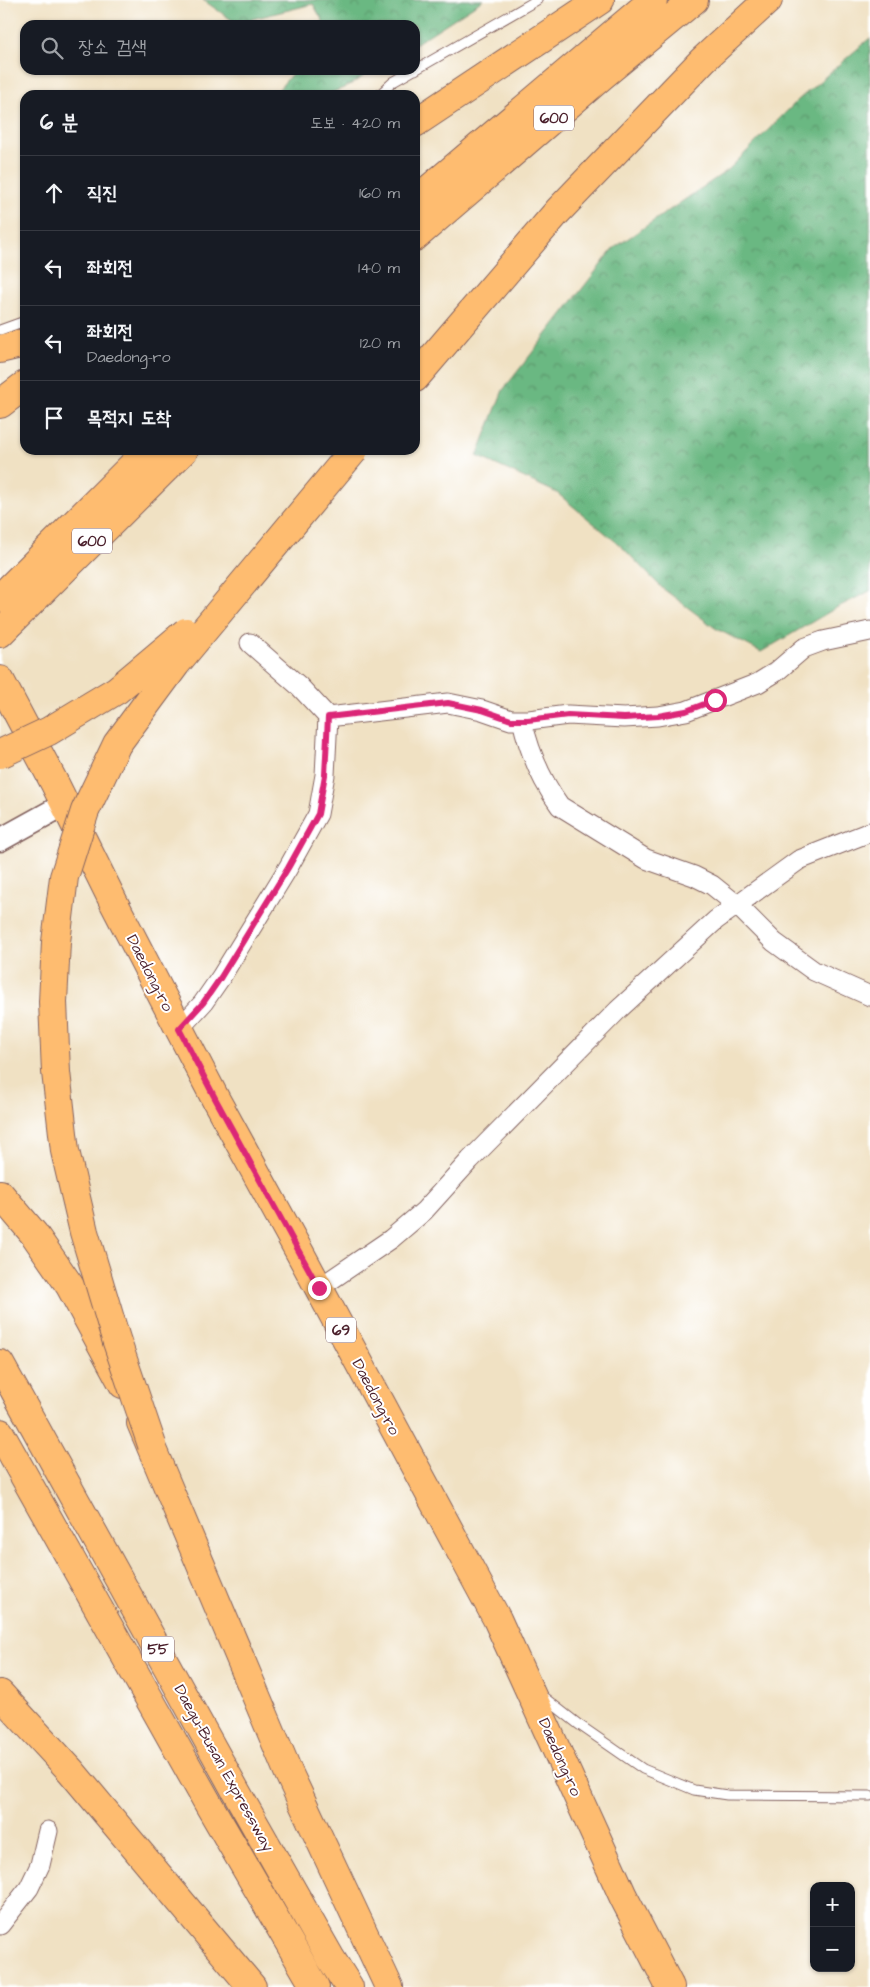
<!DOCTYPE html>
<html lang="ko">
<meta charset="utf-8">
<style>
body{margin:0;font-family:"Architects Daughter","Poor Story",sans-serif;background:#242831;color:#f1f3f6}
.controls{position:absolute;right:15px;bottom:15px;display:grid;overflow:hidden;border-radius:10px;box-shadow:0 1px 4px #0004}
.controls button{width:45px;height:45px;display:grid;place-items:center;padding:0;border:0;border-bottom:1px solid #363941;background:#171b24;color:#f1f3f6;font:25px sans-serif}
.stop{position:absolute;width:15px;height:15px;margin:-11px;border:4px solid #db2777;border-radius:50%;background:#fff}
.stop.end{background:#db2777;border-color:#fff;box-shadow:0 1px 5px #0008}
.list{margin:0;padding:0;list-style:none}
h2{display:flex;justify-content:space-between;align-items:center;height:65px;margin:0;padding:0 20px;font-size:21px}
h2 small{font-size:16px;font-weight:400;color:#9ea1a6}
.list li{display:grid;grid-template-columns:32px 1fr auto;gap:15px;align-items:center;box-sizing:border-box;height:75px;padding:0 20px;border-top:1px solid #363941}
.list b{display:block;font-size:19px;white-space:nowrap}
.list p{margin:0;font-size:16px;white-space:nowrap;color:#9ea1a6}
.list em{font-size:16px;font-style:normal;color:#9ea1a6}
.icon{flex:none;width:28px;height:28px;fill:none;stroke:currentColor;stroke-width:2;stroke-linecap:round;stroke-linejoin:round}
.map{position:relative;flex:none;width:870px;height:1987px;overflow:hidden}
.search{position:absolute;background:#171b24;box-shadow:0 1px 4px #0004;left:20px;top:20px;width:400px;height:55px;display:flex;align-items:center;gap:12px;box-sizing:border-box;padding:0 18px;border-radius:15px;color:#9ea1a6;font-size:19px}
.panel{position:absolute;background:#171b24;box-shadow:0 1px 4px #0004;left:20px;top:90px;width:400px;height:365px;border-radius:15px}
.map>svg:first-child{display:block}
</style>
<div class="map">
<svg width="870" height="1987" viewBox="0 0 870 1987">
<defs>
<pattern id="forest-crowns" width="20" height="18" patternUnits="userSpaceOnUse" patternTransform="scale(1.25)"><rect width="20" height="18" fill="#6bb882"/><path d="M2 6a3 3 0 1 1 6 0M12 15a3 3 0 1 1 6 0" fill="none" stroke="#5a956b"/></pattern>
</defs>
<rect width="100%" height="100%" fill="#fff"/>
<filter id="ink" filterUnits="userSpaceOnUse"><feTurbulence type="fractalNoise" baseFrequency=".02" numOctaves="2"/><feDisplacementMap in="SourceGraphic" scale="10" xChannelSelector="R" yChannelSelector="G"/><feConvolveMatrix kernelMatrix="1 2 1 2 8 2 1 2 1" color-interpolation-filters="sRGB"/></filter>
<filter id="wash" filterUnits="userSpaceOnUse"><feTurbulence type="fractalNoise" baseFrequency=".0096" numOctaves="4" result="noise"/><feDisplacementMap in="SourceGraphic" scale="20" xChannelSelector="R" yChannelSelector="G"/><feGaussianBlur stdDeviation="1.12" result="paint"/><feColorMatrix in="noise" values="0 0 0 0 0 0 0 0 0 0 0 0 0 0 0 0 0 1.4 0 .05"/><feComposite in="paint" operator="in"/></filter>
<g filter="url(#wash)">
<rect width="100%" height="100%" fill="#f0e1c3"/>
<path fill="url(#forest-crowns)" stroke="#5a6c56" d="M203 0H483L415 44V25H325L313 4 236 23Z
M870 38V591L836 608 761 652 715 628 662 588 621 546 557 493 477 456 503 390 614 248 728 170 798 100Z
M295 70H374L346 87 326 95H282L279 89Z"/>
</g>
<g filter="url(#ink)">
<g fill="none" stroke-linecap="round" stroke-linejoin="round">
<g stroke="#846360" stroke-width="11">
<path id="service" d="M415 70 537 0
M379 95 393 82 414 70
M0 330 25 321
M541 1695 578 1724 643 1769 694 1790 727 1795 870 1796"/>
</g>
<g stroke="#846360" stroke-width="21">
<path id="minor" d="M328 717 448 703 482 710 511 720H529L568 715 624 718 658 716 686 711 758 683 776 672 804 648 823 641 870 631
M522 720C529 751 541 780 560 806L646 859 694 876 712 885 737 905 774 942 814 971 870 996
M179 1029 203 1003 221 977 288 868 318 814 325 775 328 717 299 686 250 643
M319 1288 391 1239 424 1211 470 1160 618 1010 716 920 799 860 870 832
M0 1925 29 1888 40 1865 48 1831"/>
</g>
<g stroke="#846360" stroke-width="25">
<path id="tertiary" d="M0 840 65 804"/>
</g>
<g stroke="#846360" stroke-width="30">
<path id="primary" d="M0 680 55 784 114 903 216 1100 300 1253 497 1619 623 1896 670 1987"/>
</g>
<g stroke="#846360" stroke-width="30">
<path id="motorway" d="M415 123 600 0
M415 201 653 0
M415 237 602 76 694 0
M0 349 25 343
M415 378 558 211 703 60 768 0
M0 404 25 385
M0 598 148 450
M0 633 184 450
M0 1194 34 1234 70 1286 123 1384
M0 1364 237 1793 330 1957 349 1987
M141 1423 289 1774 389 1987
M0 1433 209 1805 315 1987
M0 1694 71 1771 252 1987"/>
</g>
<use href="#service" stroke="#fff" stroke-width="9"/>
<use href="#minor" stroke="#fff" stroke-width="19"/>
<use href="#tertiary" stroke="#fff" stroke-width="22"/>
<use href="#primary" stroke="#febc70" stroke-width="28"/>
<use href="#motorway" stroke="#febc70" stroke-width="28"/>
<g stroke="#846360" stroke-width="30" stroke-linecap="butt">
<path id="motorway-bridge" d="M0 754 49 731 117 690 186 632
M152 1445 116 1339 84 1232 65 1151 56 1072 53 1002 56 942 64 877 85 811 117 744 176 664 354 450"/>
</g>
<use href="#motorway-bridge" stroke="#febc70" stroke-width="28"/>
</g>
</g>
<g fill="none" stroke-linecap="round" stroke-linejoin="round" filter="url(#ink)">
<path stroke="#db2777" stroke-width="6" d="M319 1288 216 1100 179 1029 203 1003 221 977 288 868 318 814 325 775 328 717 448 703 482 710 511 720H528L568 715 624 718 658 716 686 711 715 700"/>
</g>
<g text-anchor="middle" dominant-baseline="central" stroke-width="4" stroke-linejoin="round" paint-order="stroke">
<g fill="#fff" stroke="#80626b" stroke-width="1">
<rect x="534" y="105.5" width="40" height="25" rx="4"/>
<rect x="72" y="528.5" width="40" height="25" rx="4"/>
<rect x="326" y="1317.5" width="30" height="25" rx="4"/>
<rect x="142" y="1636.5" width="32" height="25" rx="4"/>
</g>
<g font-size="15" font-weight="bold" fill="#4a1f2b">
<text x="554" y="118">600</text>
<text x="92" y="541">600</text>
<text x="341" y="1330">69</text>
<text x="158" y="1649">55</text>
</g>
<g font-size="16" fill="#4a1f2b" stroke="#fff">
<text transform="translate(150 973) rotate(63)">Daedong-ro</text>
<text transform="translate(376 1397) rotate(62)">Daedong-ro</text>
<text transform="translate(560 1757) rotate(66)">Daedong-ro</text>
<text transform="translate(224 1768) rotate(61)">Daegu-Busan Expressway</text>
</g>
</g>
</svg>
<div class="controls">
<button>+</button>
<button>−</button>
</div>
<div class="stop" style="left:715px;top:700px"></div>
<div class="stop end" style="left:319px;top:1288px"></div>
<div class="search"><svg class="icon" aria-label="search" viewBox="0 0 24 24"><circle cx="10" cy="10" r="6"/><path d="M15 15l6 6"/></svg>장소 검색</div>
<section class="panel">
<h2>6 분<small>도보 · 420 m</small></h2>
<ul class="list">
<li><svg class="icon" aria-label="ahead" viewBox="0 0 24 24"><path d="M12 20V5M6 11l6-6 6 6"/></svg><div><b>직진</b></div><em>160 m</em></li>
<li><svg class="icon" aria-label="left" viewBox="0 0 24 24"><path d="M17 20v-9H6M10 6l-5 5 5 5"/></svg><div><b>좌회전</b></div><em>140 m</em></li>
<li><svg class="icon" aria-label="left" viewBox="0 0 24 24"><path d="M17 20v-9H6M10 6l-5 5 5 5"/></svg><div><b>좌회전</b><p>Daedong-ro</p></div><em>120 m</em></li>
<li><svg class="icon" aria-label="arrive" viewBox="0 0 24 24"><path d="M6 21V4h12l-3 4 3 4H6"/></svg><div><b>목적지 도착</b></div></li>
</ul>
</section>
</div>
